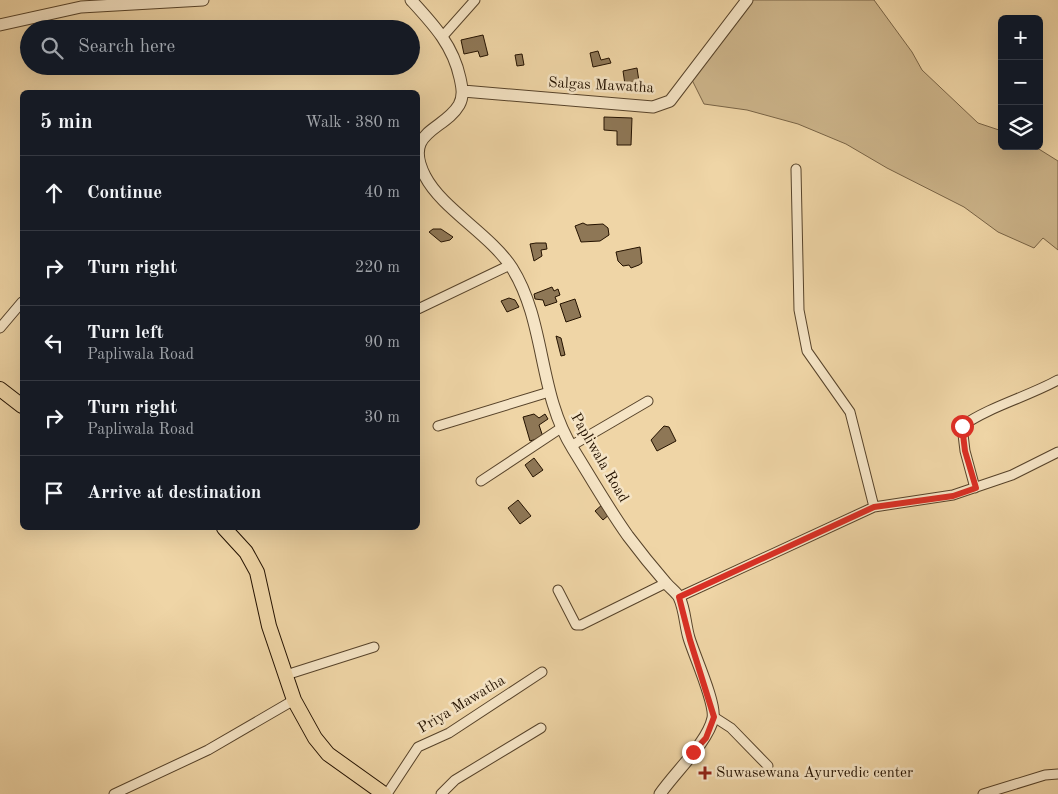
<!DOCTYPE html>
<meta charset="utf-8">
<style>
body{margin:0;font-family:"Old Standard TT",serif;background:#20242c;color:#f1f3f6}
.controls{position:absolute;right:15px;top:15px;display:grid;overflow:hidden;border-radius:8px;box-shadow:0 5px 20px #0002}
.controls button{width:45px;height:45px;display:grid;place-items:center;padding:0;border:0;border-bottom:1px solid #363941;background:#171b24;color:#f1f3f6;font:25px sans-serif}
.stop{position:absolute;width:15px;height:15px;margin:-11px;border:4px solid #d93025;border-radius:50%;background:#fff}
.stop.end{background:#d93025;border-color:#fff;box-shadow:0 1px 5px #0008}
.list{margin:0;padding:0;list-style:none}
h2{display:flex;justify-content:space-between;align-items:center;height:65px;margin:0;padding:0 20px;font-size:21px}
h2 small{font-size:16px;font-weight:400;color:#9ea1a6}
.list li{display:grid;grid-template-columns:32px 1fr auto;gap:15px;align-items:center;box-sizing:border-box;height:75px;padding:0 20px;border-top:1px solid #363941}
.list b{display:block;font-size:19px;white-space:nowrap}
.list p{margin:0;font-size:16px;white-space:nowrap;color:#9ea1a6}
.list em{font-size:16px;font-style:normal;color:#9ea1a6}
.icon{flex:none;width:28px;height:28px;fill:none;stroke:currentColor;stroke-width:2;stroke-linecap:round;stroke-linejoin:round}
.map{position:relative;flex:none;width:1058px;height:794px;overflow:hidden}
.search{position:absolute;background:#171b24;box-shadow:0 5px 20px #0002;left:20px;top:20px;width:400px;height:55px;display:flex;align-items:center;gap:12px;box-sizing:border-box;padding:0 18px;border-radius:28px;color:#9ea1a6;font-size:19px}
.panel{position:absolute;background:#171b24;box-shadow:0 5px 20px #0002;left:20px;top:90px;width:400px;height:440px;border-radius:8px}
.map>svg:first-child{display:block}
</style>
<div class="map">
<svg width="1058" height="794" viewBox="0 0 1058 794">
<rect width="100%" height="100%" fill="#efd5a6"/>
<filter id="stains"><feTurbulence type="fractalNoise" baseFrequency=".004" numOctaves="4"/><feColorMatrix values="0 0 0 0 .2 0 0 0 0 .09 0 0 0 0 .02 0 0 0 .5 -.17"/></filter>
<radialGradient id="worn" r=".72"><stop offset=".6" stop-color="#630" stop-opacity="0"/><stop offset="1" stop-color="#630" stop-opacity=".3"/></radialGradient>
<path fill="#ccb48a" stroke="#786345" d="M747 0H874L912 52 922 70 978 123 1002 131V146H1034L1058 161V250L1043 238 1034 248 998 232 964 207 887 168 846 144 798 124 747 110 704 104 689 74Z"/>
<path fill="#8e7756" stroke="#241200" d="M483 35 488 55 480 57 478 51 464 54 461 40Z
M598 51 601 60 609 58 611 63 593 67 590 53Z
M522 54 524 65 517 66 515 55Z
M637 68 640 88 626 91 623 71Z
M604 117 632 118 631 145H617V131L604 130Z
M583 223 587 225 603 224 608 228 609 235 600 241 581 242 575 226Z
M433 229H441L453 237 450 240 441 242 429 232Z
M536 243H546L547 249 541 250 542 256 534 261 530 244Z
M640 247 642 263 639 265 631 268 629 265 623 266 618 261 616 252Z
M552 287 554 291 558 289 560 295 555 297 557 302 545 306 543 300 535 299 534 294Z
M509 298 515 300 519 307 507 312 501 301Z
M575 299 581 317 566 322 560 304Z
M556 336 561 338 565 355 561 356Z
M534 414 539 418 545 414 548 419 539 425 543 437 530 441 523 417Z
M664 426 669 427 676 441 657 451 651 440Z
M534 458 543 470 533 477 525 465Z
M518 500 531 516 520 524 508 508Z
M603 504 611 513 603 520 595 511Z"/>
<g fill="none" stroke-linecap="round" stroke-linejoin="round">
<g stroke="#57432a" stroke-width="11">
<path id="minor" d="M443 36 475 0
M796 169 799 310 807 351 850 412 874 507
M418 309 510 265
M0 328 22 302
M438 426 549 392
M571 446 648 401
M481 481 561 428
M975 488 965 451 962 426C991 406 1027 397 1058 380
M558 590 576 625H581L666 583
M679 597 874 507 953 495 1012 475 1058 452
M286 675 374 647
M714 717 731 728 768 766
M114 794 208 750 294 700
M387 794 418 747 449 733 542 672
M441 794 455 780 541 728
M983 794 1045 775 1058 774"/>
</g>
<g stroke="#57432a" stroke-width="13">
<path id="tertiary" d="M411 0C433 24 453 45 460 78 462 87 464 96 459 105 444 131 402 131 425 176 442 209 490 234 512 268 546 322 538 394 573 449 591 478 608 508 628 536 640 552 653 568 666 583 670 588 676 592 679 597 685 609 685 625 689 638 694 655 716 703 713 718 708 742 675 772 660 794
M0 25 81 7 203 0
M463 91 653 107 670 101 747 0"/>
</g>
<g stroke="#241200" stroke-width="16">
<path id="primary" d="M0 389 22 406
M224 528 246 552 257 572 269 626 294 700 315 738 328 754 384 794"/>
</g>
<use href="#minor" stroke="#f5e4c5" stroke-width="9"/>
<use href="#tertiary" stroke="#f5e4c5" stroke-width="11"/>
<use href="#primary" stroke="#efd5a6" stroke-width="14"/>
</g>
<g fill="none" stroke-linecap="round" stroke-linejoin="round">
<path stroke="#d93025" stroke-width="6" d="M693 752 706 738 714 717 690 640 679 597 874 507 953 496 976 488 965 451 962 426"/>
</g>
<path fill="#8f2418" stroke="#f5e4c5" stroke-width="2" d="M702.5 765.5h5v5h5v5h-5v5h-5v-5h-5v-5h5z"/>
<g text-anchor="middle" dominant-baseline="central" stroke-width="5" stroke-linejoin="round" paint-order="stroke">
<g font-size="15" fill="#241200" stroke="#f5e4c5">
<text transform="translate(601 86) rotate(3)">Salgas Mawatha</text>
<text transform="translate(599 458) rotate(60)">Papliwala Road</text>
<text transform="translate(462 705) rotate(-31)">Priya Mawatha</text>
</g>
<g font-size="15" fill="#241200" stroke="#f5e4c5" text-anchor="start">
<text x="716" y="773">Suwasewana Ayurvedic center</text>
</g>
</g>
<rect width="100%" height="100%" filter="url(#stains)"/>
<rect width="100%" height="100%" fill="url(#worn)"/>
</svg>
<div class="controls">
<button>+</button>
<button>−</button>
<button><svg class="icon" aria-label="layers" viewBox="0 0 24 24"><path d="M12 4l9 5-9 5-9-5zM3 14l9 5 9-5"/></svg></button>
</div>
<div class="stop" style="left:962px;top:426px"></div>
<div class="stop end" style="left:693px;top:752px"></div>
<div class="search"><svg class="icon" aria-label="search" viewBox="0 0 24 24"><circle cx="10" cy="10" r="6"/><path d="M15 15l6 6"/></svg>Search here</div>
<section class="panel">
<h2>5 min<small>Walk · 380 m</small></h2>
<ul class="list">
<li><svg class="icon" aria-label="ahead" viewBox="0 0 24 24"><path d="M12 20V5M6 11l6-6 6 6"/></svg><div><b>Continue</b></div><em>40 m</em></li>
<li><svg class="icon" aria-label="right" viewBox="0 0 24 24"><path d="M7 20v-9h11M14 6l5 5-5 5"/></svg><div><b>Turn right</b></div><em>220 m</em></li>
<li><svg class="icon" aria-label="left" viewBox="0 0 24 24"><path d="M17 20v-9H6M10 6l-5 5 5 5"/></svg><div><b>Turn left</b><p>Papliwala Road</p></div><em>90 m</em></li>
<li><svg class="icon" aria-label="right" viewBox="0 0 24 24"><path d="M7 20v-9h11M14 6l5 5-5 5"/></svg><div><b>Turn right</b><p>Papliwala Road</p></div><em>30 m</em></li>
<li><svg class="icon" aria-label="arrive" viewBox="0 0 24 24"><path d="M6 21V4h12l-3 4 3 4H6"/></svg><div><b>Arrive at destination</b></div></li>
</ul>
</section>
</div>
